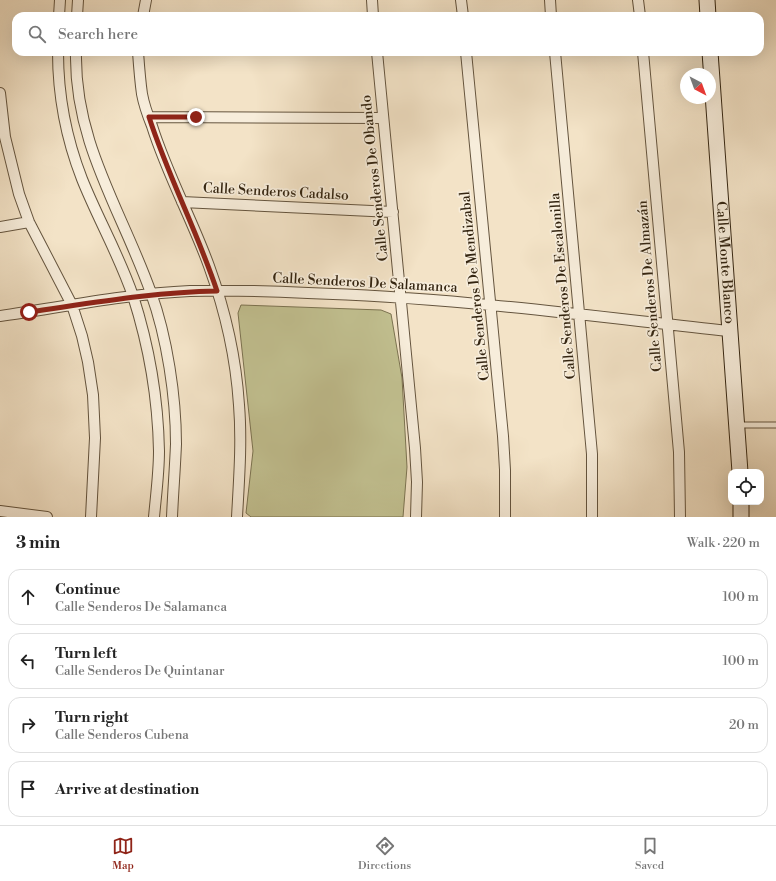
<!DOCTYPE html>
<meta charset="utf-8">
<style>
body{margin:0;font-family:"Libre Bodoni",serif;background:#f6f6f6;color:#222}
.controls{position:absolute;right:12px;bottom:12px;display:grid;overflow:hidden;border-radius:8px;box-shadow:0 4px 16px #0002}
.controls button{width:36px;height:36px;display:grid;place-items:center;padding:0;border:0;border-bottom:1px solid #e0e0e0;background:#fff;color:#222;font:20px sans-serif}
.compass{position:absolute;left:680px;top:68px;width:36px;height:36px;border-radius:50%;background:#fff;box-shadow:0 4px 16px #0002;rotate:139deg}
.stop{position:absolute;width:12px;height:12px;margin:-9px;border:3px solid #8f2418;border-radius:50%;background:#fff}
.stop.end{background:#8f2418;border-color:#fff;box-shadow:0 1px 4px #0008}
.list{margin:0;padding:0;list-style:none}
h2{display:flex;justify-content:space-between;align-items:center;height:52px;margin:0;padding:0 16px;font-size:17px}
h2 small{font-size:13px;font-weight:400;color:#767676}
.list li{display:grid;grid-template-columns:26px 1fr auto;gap:12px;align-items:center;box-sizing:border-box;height:56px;margin:0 8px 8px;padding:0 8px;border:1px solid #e0e0e0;border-radius:12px}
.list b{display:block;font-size:15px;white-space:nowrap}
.list p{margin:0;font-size:13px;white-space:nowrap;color:#767676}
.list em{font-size:13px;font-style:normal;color:#767676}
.icon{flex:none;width:22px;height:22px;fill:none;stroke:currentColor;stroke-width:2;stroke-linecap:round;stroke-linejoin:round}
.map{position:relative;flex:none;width:776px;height:517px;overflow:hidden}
.search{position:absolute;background:#fff;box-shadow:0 4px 16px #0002;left:12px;right:12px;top:12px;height:44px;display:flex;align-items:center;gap:10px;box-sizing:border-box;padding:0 14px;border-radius:12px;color:#767676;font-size:15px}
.sheet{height:308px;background:#fff}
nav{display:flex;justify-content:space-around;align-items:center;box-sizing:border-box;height:56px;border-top:1px solid #e0e0e0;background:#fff;font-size:11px;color:#767676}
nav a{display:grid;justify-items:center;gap:2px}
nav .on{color:#8f2418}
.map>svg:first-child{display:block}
</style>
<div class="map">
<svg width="776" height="517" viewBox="0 0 776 517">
<rect width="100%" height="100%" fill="#f3e3c7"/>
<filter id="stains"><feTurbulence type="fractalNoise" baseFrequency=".005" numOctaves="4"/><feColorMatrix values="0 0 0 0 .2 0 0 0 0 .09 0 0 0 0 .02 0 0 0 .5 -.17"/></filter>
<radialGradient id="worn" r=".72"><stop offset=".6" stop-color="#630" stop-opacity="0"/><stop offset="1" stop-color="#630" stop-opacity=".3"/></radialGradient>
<path fill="#c2c191" stroke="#7b7351" d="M241 305 381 310 391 314 402 378 407 467 403 517H251L246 513 253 451 238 313Z"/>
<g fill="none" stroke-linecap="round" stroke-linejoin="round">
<g stroke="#64543e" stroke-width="7">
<path id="lane" d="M739 425H776"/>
</g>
<g stroke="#64543e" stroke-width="12">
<path id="street" d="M372 0 373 16
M461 0 463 16
M550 0 551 16
M638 0 640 16
M59 16 60 0
M77 16 78 0
M143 16 146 0
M58 52C58 96 66 138 82 179 98 219 119 255 133 296 149 346 158 398 159 451 159 473 156 495 154 517
M76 52C74 143 122 211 151 293 167 337 176 397 176 444 175 469 173 493 172 517
M138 52C139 66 140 80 142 94 144 105 148 116 152 126 167 174 192 219 209 266 225 310 236 358 239 405 242 442 239 480 237 517
M377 52 415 448 417 482 416 517
M466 52 503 436 505 470V517
M555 52 592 454V517
M643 52 679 452 680 517
M0 93 5 137 19 194 29 222 72 305 82 336 88 362 93 395 95 438 91 517
M149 117 383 118
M182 202 393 212
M0 227 29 222
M0 316C63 307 126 294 190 291 229 290 268 291 308 293 449 297 589 316 729 331
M0 511 47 517"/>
</g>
<g stroke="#342511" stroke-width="17">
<g id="secondary">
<path d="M707 0 708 16"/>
<path id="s1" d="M710 52 740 472"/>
<path d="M741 502V517"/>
</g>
</g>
<use href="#lane" stroke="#f7eddb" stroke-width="5"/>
<use href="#street" stroke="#f7eddb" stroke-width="10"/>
<use href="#secondary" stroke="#f7eddb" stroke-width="15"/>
</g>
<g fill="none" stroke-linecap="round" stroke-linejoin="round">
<path stroke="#8f2418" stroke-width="5" d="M29 312C92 303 154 292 217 291 197 231 168 176 149 117H196"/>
</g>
<g text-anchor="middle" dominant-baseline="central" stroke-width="3.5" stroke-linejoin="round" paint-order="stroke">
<g font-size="14" fill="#342511" stroke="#f7eddb">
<text transform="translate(375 178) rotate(-96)">Calle Senderos De Obando</text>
<text transform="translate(276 192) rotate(3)">Calle Senderos Cadalso</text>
<text stroke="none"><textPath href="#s1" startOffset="211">Calle Monte Blanco</textPath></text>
<text transform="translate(365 283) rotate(3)">Calle Senderos De Salamanca</text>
<text transform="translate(475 286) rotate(-96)">Calle Senderos De Mendizabal</text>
<text transform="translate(563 286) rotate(-95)">Calle Senderos De Escalonilla</text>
<text transform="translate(650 286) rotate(-95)">Calle Senderos De Almazán</text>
</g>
</g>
<rect width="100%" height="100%" filter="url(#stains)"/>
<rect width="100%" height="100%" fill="url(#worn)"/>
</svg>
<div class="controls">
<button><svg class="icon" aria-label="locate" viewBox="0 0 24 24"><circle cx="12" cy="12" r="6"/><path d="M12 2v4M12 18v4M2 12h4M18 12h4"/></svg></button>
</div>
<svg class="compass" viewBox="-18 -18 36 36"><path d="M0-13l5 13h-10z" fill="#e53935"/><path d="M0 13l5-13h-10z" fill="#767676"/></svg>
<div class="stop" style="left:29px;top:312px"></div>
<div class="stop end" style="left:196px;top:117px"></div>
<div class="search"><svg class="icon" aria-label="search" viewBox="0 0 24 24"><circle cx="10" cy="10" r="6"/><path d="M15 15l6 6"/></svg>Search here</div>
</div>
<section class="sheet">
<h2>3 min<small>Walk · 220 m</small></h2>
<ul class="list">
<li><svg class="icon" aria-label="ahead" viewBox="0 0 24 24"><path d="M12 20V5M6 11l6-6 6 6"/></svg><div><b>Continue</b><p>Calle Senderos De Salamanca</p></div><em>100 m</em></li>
<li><svg class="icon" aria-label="left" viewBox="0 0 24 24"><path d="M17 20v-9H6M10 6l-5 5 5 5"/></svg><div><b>Turn left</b><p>Calle Senderos De Quintanar</p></div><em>100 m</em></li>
<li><svg class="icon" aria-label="right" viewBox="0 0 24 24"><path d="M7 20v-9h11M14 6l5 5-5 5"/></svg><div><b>Turn right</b><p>Calle Senderos Cubena</p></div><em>20 m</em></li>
<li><svg class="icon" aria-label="arrive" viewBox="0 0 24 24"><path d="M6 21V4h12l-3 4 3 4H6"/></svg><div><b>Arrive at destination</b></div></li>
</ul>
</section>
<nav>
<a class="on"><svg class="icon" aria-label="map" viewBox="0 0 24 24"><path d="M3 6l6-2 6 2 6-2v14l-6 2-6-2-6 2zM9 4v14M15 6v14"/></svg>Map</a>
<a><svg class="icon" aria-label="directions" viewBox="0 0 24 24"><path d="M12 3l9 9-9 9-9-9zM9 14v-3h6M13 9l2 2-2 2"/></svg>Directions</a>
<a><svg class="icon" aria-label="saved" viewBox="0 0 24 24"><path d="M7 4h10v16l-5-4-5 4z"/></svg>Saved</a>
</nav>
